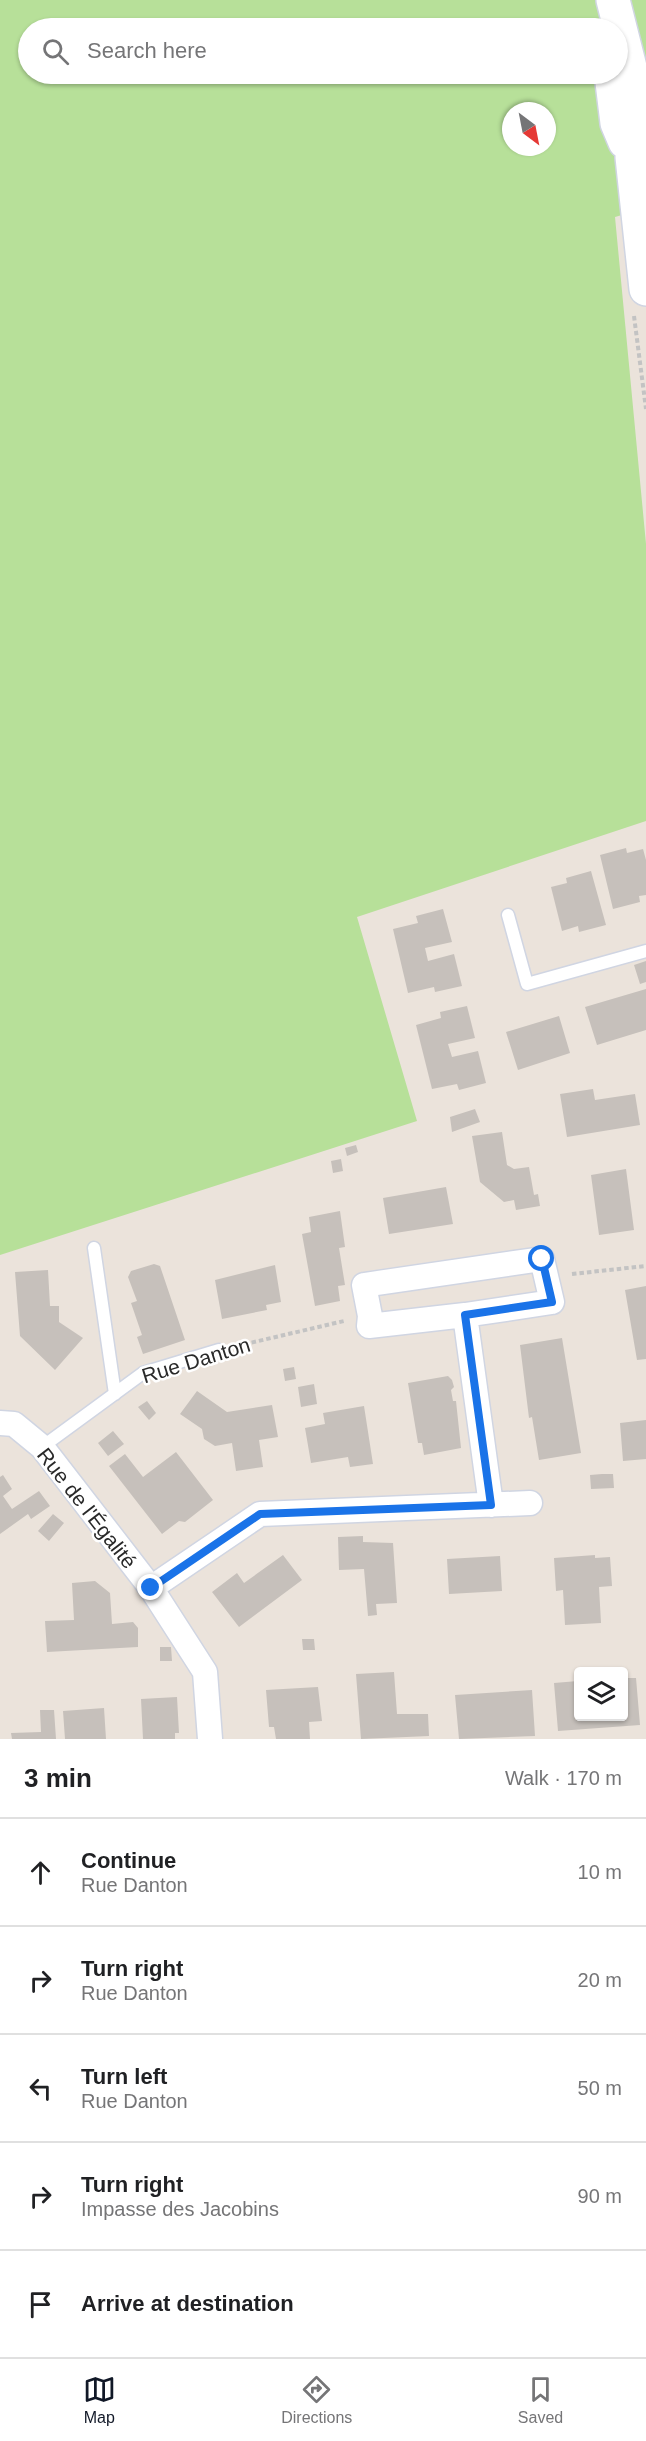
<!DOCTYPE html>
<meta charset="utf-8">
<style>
body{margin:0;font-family:Helvetica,sans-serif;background:#f2f2f2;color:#202124}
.controls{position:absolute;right:18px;bottom:18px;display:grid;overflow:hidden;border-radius:6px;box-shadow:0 2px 4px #0004}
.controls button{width:54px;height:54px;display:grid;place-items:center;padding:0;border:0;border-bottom:2px solid #e0e0e0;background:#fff;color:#202124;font:30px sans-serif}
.compass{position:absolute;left:502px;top:102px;width:54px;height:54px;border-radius:50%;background:#fff;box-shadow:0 2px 4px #0004;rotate:148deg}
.stop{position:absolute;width:18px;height:18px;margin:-14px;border:4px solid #1a73e8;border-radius:50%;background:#fff}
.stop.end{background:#1a73e8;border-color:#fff;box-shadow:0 2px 6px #0008}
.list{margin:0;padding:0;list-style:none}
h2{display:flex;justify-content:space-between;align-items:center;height:78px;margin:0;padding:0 24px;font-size:26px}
h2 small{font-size:20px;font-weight:400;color:#757577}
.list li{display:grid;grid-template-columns:39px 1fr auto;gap:18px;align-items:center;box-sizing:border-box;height:108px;padding:0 24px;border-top:2px solid #e0e0e0}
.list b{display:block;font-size:22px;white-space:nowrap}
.list p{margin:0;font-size:20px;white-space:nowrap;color:#757577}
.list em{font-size:20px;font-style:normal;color:#757577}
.icon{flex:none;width:33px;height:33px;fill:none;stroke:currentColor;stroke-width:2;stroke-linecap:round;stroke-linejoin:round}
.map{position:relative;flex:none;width:646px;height:1739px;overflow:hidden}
.search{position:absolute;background:#fff;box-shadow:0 2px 4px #0004;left:18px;right:18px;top:18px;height:66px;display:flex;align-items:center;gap:15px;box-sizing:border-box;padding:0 21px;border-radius:33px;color:#757577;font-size:22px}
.sheet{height:618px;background:#fff}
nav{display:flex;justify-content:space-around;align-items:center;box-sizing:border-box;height:84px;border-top:2px solid #e0e0e0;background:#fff;font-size:16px;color:#757577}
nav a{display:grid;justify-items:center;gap:3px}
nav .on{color:#111827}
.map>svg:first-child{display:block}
</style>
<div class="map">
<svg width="646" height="1739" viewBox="0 0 646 1739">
<rect width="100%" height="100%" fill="#ebe3db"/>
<path fill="#b7e099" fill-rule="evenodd" d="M0 0H646V208L615 217 646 544V821L357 917 417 1121 0 1255ZM28 28H618V74H28ZM511 111H547V147H511Z"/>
<path fill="#c6c0bb" d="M626 848 627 853 643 849 646 860V895L639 896 640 902 613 909 600 855Z
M591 871 606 925 579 932 578 926 562 931 551 887 567 883 566 878Z
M443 909 452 942 425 948 428 961 454 954 462 986 435 992 434 987 408 993 393 929 418 923 416 916Z
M646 961V982L640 984 634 965Z
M646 989V1030L597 1045 585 1007Z
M467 1006 475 1038 448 1044 452 1057 478 1051 486 1083 459 1090 457 1084 432 1089 416 1025 441 1018 440 1012Z
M559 1016 570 1053 518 1070 506 1032Z
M593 1089 595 1100 635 1094 640 1125 567 1137 560 1094Z
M475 1109 480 1122 452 1132 450 1117Z
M502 1132 507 1165 514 1169 529 1167 534 1195 538 1194 540 1206 516 1210 514 1200 504 1202 480 1182 472 1136Z
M356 1145 358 1152 347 1156 345 1148Z
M341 1159 343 1171 333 1173 331 1161Z
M626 1169 634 1230 599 1235 591 1175Z
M446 1187 453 1224 389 1234 383 1198Z
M340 1211 345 1247 339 1248 345 1285 338 1286 340 1301 315 1306 302 1234 311 1232 309 1217Z
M154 1264 160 1266 185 1340 143 1354 137 1337 142 1335 131 1303 137 1301 128 1277 131 1271Z
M275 1265 281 1302 266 1305 267 1310 222 1319 215 1280Z
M48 1270 50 1306H59V1322L83 1338 55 1370 20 1336 15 1272Z
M646 1286V1359L637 1360 625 1290Z
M562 1338 581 1453 539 1460 532 1417 529 1418 520 1345Z
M294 1367 296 1379 285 1381 283 1369Z
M448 1376 452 1380 454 1387 451 1390 453 1401H456L461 1448 424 1455 422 1443H418L408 1383Z
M314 1384 317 1404 301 1407 298 1387Z
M197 1391 227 1412 272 1405 278 1437 259 1440 263 1467 236 1471 232 1443 215 1446 204 1439 202 1429 180 1414Z
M147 1401 156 1413 149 1420 138 1407Z
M364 1406 373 1464 350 1467 348 1457 311 1463 305 1428 325 1424 323 1413Z
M646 1420V1459L623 1461 620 1423Z
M113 1431 124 1444 108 1456 98 1443Z
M176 1452 213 1500 185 1522 179 1521 162 1534 109 1466 125 1454 143 1477Z
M602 1474H613L614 1488 591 1489 590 1475Z
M3 1475 12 1489 3 1496 12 1509 39 1491 50 1506 31 1519 28 1514 0 1534V1477Z
M53 1514 64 1523 49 1541 38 1531Z
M363 1536V1542L393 1543 397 1603 376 1604 377 1615 368 1616 364 1569 339 1570 338 1537Z
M283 1555 302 1580 239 1627 212 1592 237 1573 244 1583Z
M595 1555V1558L610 1557 612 1586 599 1587 601 1623 565 1625 563 1590 556 1591 554 1558Z
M500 1556 502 1591 449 1594 447 1559Z
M95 1581 110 1593 112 1624 133 1622 138 1628V1647L47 1652 45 1621 74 1620 72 1583Z
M302 1639H314L315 1650H303Z
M160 1647H171L172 1661H160Z
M394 1672 397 1714H428L429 1736 361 1739 356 1674Z
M624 1678H636L640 1725 558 1731 554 1683 578 1681V1716H624Z
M318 1687 322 1721 309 1722 310 1739H276L274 1727H269L266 1690Z
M532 1690 535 1736 459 1739 455 1695Z
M177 1697 179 1733H175V1739H143L141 1699Z
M104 1708 106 1739H65L63 1711Z
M40 1710H54L56 1739H12L11 1733 41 1732Z"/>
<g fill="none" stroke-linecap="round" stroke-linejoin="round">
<g stroke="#d0d5e2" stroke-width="15">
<path id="lane" d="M508 915 527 984 646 951
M94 1248 115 1394
M42 1447 143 1373 219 1350"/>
</g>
<g stroke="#d0d5e2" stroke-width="27">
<path id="street" d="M465 1315 369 1326 370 1316 364 1285 542 1259 552 1302 465 1315 491 1505
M0 1423 14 1424 42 1447 151 1588 205 1672 210 1739
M151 1588 260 1514 530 1503"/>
</g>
<g stroke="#d0d5e2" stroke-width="36">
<path id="secondary" d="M613 0 636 91 638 122 632 157 646 289
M611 74 617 123 625 142"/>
</g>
<path stroke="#c3c3c3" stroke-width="4" stroke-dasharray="4.5 3" stroke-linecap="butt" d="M634 316 646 409
M572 1274 646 1266
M237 1346 344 1321"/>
<use href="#lane" stroke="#fff" stroke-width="12"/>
<use href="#street" stroke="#fff" stroke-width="24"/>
<use href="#secondary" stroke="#fff" stroke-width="33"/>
</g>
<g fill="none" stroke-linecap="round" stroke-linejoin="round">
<path stroke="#1a73e8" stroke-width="8" d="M151 1588 260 1514 491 1505 465 1315 552 1302 542 1259"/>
</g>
<g text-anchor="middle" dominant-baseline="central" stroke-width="5" stroke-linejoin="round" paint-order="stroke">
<g font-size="21" fill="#292929" stroke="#fff">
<text transform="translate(196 1360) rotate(-17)">Rue Danton</text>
<text transform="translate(87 1508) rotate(52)">Rue de l'Égalité</text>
</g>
</g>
</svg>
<div class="controls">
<button><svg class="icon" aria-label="layers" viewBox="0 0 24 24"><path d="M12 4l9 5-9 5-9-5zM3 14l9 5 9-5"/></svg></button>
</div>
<svg class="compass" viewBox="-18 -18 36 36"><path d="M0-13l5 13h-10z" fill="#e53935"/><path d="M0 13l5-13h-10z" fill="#757577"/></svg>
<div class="stop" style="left:542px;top:1259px"></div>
<div class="stop end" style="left:151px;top:1588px"></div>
<div class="search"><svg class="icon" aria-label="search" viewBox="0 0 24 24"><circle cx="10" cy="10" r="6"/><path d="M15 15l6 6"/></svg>Search here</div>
</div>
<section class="sheet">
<h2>3 min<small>Walk · 170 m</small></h2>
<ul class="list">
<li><svg class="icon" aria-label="ahead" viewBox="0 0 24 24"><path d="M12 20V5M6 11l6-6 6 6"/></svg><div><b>Continue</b><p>Rue Danton</p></div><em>10 m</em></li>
<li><svg class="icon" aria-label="right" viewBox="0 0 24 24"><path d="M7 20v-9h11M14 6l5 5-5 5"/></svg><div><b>Turn right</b><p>Rue Danton</p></div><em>20 m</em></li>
<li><svg class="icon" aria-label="left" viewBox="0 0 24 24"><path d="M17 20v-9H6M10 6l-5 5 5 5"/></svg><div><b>Turn left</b><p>Rue Danton</p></div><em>50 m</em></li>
<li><svg class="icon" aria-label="right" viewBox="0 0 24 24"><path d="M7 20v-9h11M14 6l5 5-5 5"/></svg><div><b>Turn right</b><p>Impasse des Jacobins</p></div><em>90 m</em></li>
<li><svg class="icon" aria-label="arrive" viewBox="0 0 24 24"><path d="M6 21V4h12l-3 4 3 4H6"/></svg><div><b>Arrive at destination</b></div></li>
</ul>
</section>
<nav>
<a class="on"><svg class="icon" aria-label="map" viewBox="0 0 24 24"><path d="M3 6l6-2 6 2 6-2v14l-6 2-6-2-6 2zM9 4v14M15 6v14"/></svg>Map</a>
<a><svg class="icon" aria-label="directions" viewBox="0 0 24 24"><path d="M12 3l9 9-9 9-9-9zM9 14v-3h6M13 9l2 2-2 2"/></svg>Directions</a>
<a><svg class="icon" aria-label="saved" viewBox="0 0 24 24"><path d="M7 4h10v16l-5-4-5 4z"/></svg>Saved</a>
</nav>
